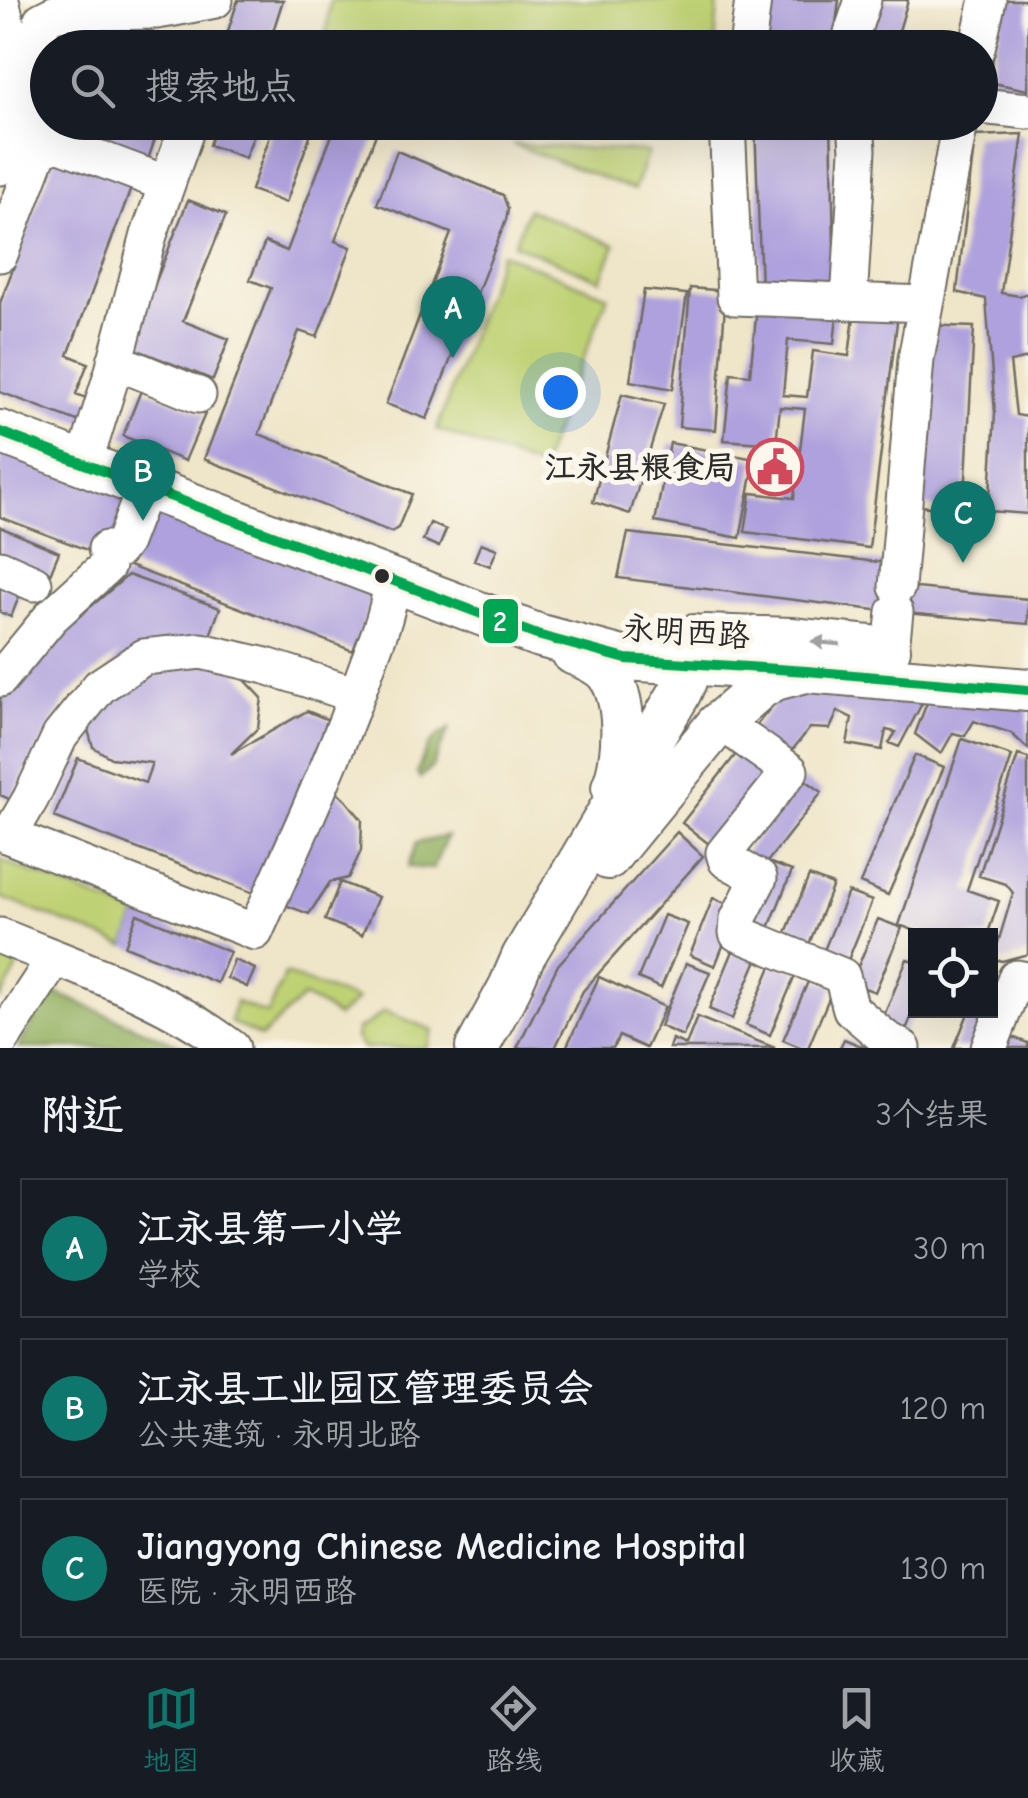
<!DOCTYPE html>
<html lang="zh">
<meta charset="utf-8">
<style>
body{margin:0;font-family:"Comic Neue","LXGW WenKai TC",sans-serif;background:#20242c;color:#f1f3f6}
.controls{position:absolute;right:30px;bottom:30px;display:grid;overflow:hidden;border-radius:0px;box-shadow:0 10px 40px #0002}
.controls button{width:90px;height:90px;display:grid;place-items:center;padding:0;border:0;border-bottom:2px solid #363941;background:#171b24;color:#f1f3f6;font:50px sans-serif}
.you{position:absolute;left:560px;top:392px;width:35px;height:35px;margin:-25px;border:8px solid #fff;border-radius:50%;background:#1a73e8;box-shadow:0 0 0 15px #1a73e833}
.badge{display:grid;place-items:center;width:65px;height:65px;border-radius:50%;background:#0f766e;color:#fff;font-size:32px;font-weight:700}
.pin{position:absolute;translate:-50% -82px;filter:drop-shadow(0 2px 5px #0008)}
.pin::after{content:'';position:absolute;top:52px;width:35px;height:30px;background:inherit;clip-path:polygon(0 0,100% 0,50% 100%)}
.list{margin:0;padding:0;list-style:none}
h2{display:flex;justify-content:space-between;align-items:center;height:130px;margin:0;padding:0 40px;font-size:42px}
h2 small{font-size:32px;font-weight:400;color:#9ea1a6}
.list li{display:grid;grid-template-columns:65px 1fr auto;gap:30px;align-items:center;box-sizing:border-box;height:140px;margin:0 20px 20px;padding:0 20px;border:2px solid #363941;border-radius:0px}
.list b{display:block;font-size:38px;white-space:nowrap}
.list p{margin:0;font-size:32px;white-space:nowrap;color:#9ea1a6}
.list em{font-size:32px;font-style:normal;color:#9ea1a6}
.icon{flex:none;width:55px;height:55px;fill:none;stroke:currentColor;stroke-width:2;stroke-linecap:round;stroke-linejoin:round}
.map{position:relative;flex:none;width:1028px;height:1048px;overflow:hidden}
.search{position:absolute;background:#171b24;box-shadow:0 10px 40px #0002;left:30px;right:30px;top:30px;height:110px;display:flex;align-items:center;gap:25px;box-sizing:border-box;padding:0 35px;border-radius:55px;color:#9ea1a6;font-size:38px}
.sheet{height:610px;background:#171b24}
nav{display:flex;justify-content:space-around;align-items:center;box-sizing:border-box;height:140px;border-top:2px solid #363941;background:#171b24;font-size:28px;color:#9ea1a6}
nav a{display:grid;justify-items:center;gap:5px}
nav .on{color:#0f766e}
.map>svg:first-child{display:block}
</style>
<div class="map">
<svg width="1028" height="1048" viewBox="0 0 1028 1048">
<rect width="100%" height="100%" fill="#fbf7ec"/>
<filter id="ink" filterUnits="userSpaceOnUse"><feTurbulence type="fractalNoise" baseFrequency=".01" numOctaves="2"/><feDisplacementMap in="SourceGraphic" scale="20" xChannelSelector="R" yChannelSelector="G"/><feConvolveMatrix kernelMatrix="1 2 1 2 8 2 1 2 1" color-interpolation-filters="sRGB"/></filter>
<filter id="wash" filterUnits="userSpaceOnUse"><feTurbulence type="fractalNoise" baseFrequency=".0048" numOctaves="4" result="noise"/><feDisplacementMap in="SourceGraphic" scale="40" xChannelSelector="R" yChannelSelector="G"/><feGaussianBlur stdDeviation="2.25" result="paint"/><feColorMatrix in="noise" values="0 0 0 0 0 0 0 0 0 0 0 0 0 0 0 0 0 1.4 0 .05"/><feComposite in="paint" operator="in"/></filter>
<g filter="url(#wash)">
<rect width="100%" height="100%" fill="#efe5c8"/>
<path fill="#bfd174" stroke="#757e50" stroke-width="2.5" d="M330 0H718L715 47H325Z
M512 144 648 152 634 190Z
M528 209 615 245 601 280 514 244Z
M501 253 608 296 540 468 437 429Z
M0 860 137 914 125 946 0 897Z
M0 944 14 955 17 969 0 1000Z
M285 974 357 1000 337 1017 324 1007 303 997 261 1037 230 1022 236 1002 267 1014Z
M384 1011 433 1030 427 1048H363L356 1038 357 1029 367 1025Z"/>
<path fill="#97b366" stroke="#616f48" stroke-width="2.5" d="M449 729 432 767 420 778 417 773C425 751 428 740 449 729Z
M447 836 433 869 408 867 416 843Z
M51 991 186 1048H18Z"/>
<g id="blocks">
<path fill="#afa1dd" d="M238 0H283L269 44 228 31Z
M765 0H839L833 48H756Z
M878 0H908L894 48H864Z
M1006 0H1028V90L988 82Z
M128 24 194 47V48H120Z
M94 122H161L144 171 84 150Z
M217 122H259L245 158 209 145Z
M275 122H315L286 203 251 190Z
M337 122H363L378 129 335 241 351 247 317 337 299 331 259 434 412 494 398 528 391 532 204 459 271 288 250 280 265 242 287 251Z
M755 122H831L835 286 761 289Z
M1023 134 1001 293 1019 296 1028 293V358L1010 362 1016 415 1028 417V514L989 511 995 413 986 299 957 292 975 136Z
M59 148 135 178 68 355 88 363 76 394 94 401 85 424 0 392V303Z
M397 151 503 195 508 209 506 220 427 419 386 404 451 233 377 204Z
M188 200 226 215 183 321 229 339 213 380 130 347Z
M690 288 726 291 716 430 679 427Z
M644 290 687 294 673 389 630 381Z
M758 298 838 306 834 344 788 340 783 395 807 397 813 351 849 356 855 308 898 314 869 548 745 532 751 493 794 498 805 409 780 407 776 444 724 440 731 373 750 375Z
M922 325 974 327 966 478 957 509 904 505Z
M142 388 205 414 185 461 123 436Z
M622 394 664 404 630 514 593 502Z
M670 443 755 459 740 538 655 522Z
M0 445 377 589 353 651 0 517Z
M430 523 446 530 439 547 423 540Z
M0 527 59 552 48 579 0 559Z
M628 533 887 563 885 585 1028 599V624L883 611 618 578Z
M481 543 497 549 490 566 474 560Z
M128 575 220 608 208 641 262 698 258 728 231 754 307 711 341 725 329 751 309 767 345 799 362 820 361 851 348 878 330 882 309 914 54 817 78 758 145 783 152 763 111 758 93 747 84 716 119 653 67 696 11 800 0 795V699L29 659Z
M0 580 22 589 11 617 0 612Z
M794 679 927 694 899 747 889 743 896 732 886 730 882 750 847 744 852 718 838 711 830 729 810 728 785 759 751 732Z
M931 692 1028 705V749L1011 733 974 721 965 736 953 733 941 754 915 734Z
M962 739 1012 756 967 890 999 901 987 936H930L899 925Z
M744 744 780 772 718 851 682 823Z
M915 755 944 767 888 895 860 883Z
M1018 755 1028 758V954L1002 961 993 959 1013 893 1006 884 979 876Z
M804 779 822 792 760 871 742 857Z
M677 832 703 856 583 991 555 1048H517L558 965Z
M768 862 792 871 766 935 742 925Z
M809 876 833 885 807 949 783 940Z
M340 882 378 897 362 935 325 920Z
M848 892 872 901 846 965 822 955Z
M713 898 738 908 715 966 690 955Z
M137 914 230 952 217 983 125 946Z
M664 915 688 924 661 988 638 978Z
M878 919 902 928 875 992 851 983Z
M735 946 759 955 732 1019 709 1009Z
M907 959 916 962V1006L905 1032 881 1023Z
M234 960 255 969 247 987 227 978Z
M773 962 797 971 770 1035 746 1025Z
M686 963 710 972 683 1036 660 1026Z
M599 977 665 1007 646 1048 619 1036 613 1048H566Z
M810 977 834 986 808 1048H802L783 1040Z
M969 1011H990L981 1048H954Z
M697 1017 775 1048H669L672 1039 686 1045Z
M1001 1033 1028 1043V1048H996Z
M844 1039 866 1048H840Z"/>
</g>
</g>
<g filter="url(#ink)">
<use href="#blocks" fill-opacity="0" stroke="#706c62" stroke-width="2.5"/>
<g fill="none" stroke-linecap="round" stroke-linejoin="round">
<g stroke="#706c62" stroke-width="39">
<path id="minor" d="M169 9 215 0
M747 48 753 0
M851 48 852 33 863 0
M977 48 988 0
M980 106 1028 111
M727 122 735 297 926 304
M40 149 56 144 63 145 167 184
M0 167 4 164 14 56 1 0
M0 254 40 149 39 38 42 20 56 13 157 11 169 9 176 0
M849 302 858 150 856 122
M115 361 198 395
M84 464 113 371 149 235 189 122
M106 549 118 550 124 542 145 487
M0 568 34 583
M897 587 916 359 960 122
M891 649 895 612
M0 679 51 617 107 566
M356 695 266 666 201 651 144 657 100 686 60 736 31 798 9 836 255 932C294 844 334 760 366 669 376 641 390 611 391 581
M721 722 790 771 724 853 726 860 759 878 738 919 737 933 842 976 851 1009 885 1038 903 1048
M0 936C79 968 164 996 232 1048
M0 1042 55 958
M989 1048 1016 978 1028 980"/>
</g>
<g stroke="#706c62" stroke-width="46">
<path id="major" d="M0 432 537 635 626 659 807 671 1028 690
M705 636 791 639 889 649
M573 653C585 658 599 663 607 673 628 697 625 760 613 787
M608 858 717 725 761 687 775 679 802 672
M477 1048 510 987 523 957 679 694 685 681 694 636"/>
</g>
<use href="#minor" stroke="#fff" stroke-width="35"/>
<use href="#major" stroke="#fff" stroke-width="42"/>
<g stroke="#fbf7ec" stroke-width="18">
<path id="bus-1" d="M0 432 537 635 626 659 807 671 1028 690"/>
</g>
<use href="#bus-1" stroke="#00a651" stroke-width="10"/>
</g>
<defs><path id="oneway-solid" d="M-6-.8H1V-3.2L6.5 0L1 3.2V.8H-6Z" transform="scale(2.5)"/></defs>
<use fill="#a0a0a0" href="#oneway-solid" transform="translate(826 643) rotate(-174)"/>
</g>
<defs>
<g id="civic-ring" transform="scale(2.875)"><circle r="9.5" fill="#fbf7ec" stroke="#d1495b" stroke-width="1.5"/><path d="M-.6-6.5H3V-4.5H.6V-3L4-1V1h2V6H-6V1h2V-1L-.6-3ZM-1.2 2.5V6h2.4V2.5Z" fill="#d1495b"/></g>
</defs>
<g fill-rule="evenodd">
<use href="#civic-ring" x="775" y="467"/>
</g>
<circle fill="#2b2b2b" stroke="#fbf7ec" stroke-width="4" cx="382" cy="576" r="9"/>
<g text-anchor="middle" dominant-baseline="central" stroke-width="10" stroke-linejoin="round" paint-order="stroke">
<g font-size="32" font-weight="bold" fill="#2b2b2b" stroke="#fbf7ec" text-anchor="end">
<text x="736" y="467">江永县粮食局</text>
</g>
<g font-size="32" fill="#2b2b2b" stroke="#fbf7ec">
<text transform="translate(686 632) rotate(4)">永明西路</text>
</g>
</g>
<rect stroke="#fbf7ec" stroke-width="4" x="481" y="597" width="39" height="48" rx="10" fill="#00a651"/>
<g font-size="28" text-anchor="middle" font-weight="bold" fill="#fff">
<text x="500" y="631">2</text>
</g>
</svg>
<div class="controls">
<button><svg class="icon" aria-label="locate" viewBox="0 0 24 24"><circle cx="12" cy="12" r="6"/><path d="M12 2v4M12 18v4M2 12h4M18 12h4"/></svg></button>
</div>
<div class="you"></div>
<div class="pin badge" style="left:453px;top:358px">A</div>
<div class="pin badge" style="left:143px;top:521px">B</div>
<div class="pin badge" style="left:963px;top:563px">C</div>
<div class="search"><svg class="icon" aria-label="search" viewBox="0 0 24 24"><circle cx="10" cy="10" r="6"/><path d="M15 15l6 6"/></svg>搜索地点</div>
</div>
<section class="sheet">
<h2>附近<small>3个结果</small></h2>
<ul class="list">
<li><span class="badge">A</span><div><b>江永县第一小学</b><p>学校</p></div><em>30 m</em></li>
<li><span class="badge">B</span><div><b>江永县工业园区管理委员会</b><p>公共建筑 · 永明北路</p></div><em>120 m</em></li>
<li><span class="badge">C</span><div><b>Jiangyong Chinese Medicine Hospital</b><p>医院 · 永明西路</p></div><em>130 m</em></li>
</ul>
</section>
<nav>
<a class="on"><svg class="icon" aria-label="map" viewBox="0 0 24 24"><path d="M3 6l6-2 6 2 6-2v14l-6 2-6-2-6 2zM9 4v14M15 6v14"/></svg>地图</a>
<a><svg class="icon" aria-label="directions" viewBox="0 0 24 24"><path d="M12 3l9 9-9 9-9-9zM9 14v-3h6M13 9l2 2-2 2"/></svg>路线</a>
<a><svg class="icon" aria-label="saved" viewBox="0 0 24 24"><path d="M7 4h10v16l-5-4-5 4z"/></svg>收藏</a>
</nav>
